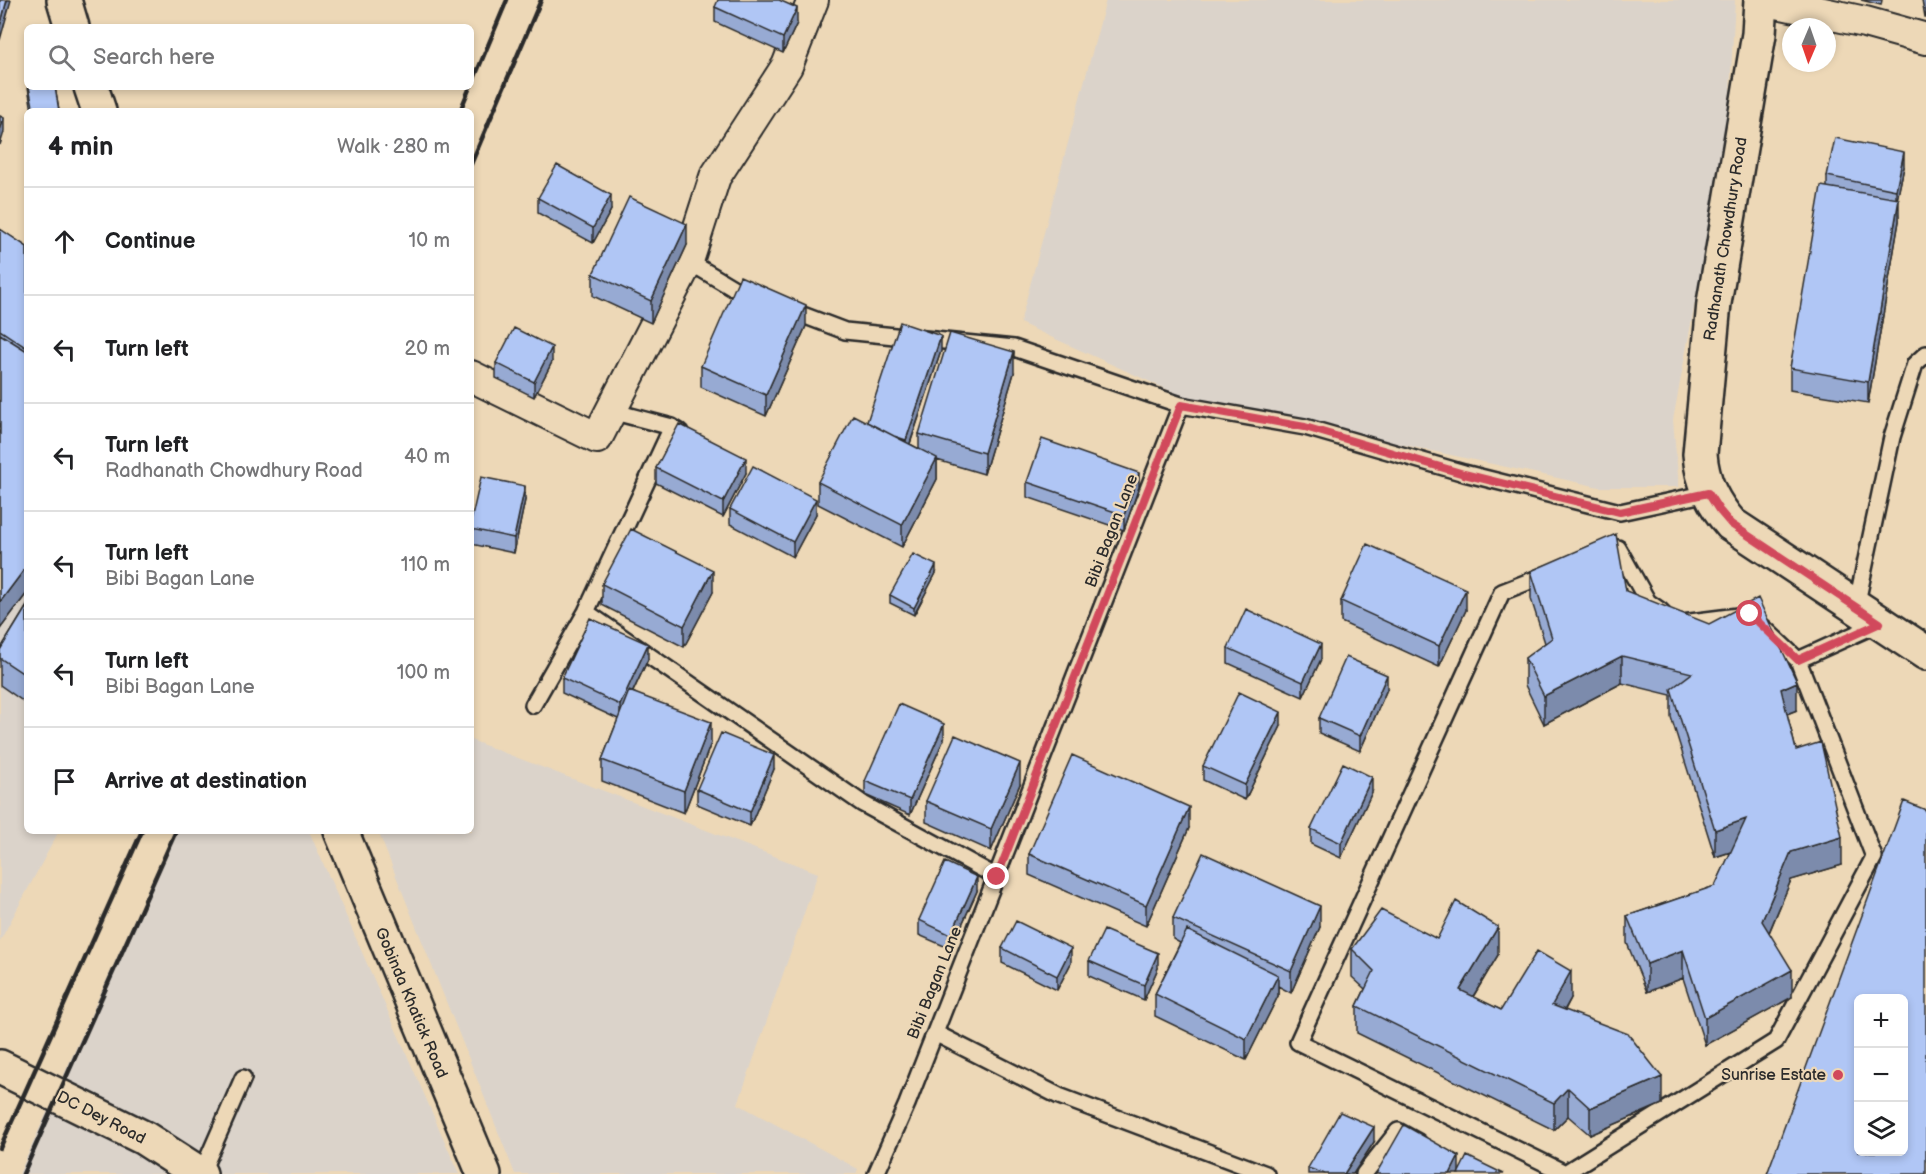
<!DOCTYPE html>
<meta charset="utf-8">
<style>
body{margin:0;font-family:"Balsamiq Sans",sans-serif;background:#f6f6f6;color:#202124}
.controls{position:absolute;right:18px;bottom:18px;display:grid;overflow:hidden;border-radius:9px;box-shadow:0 3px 9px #0003}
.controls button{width:54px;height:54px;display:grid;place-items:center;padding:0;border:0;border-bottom:2px solid #e0e0e0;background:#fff;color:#202124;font:30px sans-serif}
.compass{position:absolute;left:1782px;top:18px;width:54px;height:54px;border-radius:50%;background:#fff;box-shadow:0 3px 9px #0003;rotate:182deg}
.stop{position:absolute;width:18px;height:18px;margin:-14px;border:4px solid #d1495b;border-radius:50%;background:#fff}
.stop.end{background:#d1495b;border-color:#fff;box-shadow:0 2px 6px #0008}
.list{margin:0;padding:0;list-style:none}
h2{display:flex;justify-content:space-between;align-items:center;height:78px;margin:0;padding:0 24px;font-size:26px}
h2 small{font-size:20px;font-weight:400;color:#757577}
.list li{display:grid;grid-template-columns:39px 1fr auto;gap:18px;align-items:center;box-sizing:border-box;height:108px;padding:0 24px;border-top:2px solid #e0e0e0}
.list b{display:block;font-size:22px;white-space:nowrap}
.list p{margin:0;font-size:20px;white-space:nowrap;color:#757577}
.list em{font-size:20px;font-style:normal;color:#757577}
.icon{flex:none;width:33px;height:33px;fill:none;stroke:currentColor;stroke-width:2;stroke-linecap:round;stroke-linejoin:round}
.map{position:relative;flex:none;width:1926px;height:1174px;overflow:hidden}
.search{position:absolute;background:#fff;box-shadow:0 3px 9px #0003;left:24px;top:24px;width:450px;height:66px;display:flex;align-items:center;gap:15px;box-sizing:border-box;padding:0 21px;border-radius:9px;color:#757577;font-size:22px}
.panel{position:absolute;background:#fff;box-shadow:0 3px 9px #0003;left:24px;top:108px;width:450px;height:726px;border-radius:9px}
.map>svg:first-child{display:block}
</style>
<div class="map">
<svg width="1926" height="1174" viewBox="0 0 1926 1174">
<rect width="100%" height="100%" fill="#edd8b7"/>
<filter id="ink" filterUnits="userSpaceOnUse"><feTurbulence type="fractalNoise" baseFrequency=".0167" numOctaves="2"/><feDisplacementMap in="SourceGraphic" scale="12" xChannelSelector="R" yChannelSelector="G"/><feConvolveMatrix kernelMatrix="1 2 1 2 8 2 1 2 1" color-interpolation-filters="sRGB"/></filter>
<g filter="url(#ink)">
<path fill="#dbd3ca" d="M1106 0H1735L1728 127 1673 420 1679 487H1599L1186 398 1020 323Z
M0 241 27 258V831H59L0 941Z
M471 740 818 873 738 1104 858 1169 856 1174H515L378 831H471Z
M174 831H309L459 1174H19Z"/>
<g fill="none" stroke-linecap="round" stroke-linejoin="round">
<g stroke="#2b2b2b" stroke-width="20">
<path id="service" d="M688 261 733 288 754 296
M787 309 845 331 1014 348 1181 405 1305 427 1464 473 1620 512 1708 493
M611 411 672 427 680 432
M1601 554 1618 548 1648 602 1661 611
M1548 574 1502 592 1298 1042 1565 1173 1776 1041 1874 857 1798 660 1880 623
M1856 607 1892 437 1915 364 1926 354
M586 612 863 804 997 877
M1682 623 1738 616
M1763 627 1798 660
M533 705 586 612 672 427
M935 1033 1059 1096 1266 1174
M201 1174 243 1078
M876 1174 907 1104 1181 405
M1364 1174 1398 1131 1418 1142"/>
</g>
<g stroke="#2b2b2b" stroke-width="34">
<path id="minor" d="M1763 0 1865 22 1926 39
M471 376 597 438 688 261 715 177 787 66 813 0"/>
</g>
<g stroke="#2b2b2b" stroke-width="38">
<path id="tertiary" d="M1761 0 1759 34 1714 303 1700 454C1702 482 1713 503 1731 524L1926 653
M0 1067 144 1138 200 1174"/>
</g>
<g stroke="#2b2b2b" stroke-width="38">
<path id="secondary" d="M64 0 72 27
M91 87 99 111
M341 831 484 1174"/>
</g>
<use href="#service" stroke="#edd8b7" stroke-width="15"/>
<use href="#minor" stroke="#edd8b7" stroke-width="30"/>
<use href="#tertiary" stroke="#edd8b7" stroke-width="33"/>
<use href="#secondary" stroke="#edd8b7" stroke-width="33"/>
<path stroke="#2b2b2b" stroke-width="4.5" d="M471 86 507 0
M460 111 470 87
M471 164 541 0
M0 1148 142 831
M23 1174 176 831"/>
</g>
<path fill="#97aad3" stroke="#2b2b2b" stroke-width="1.5" d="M1861 0H1882L1881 5Z
M1922 0H1926V17H1925Z
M715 7 797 23 783 53 715 22Z
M28 87H55L59 111H32Z
M1904 167 1897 199 1899 221 1868 403 1790 390V368L1827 187V176Z
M538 198 611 210 593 243 538 213Z
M0 229 27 247V593L0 629Z
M687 245 651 323 593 296V274Z
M806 326 766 416 701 387V366Z
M941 351 910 444 919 449V434L1014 373 984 474 937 460V479L902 547 818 504V482L867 422Z
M552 362 534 397 496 378V363Z
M656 468 746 473 723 517 656 483Z
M1027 482 1139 487 1124 530 1027 497Z
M525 500 514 553 471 544V521Z
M730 509 816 514 793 557 730 524Z
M1531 571 1626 591 1797 710 1787 714 1796 750 1842 865 1791 880 1769 933 1792 997 1705 1045 1683 978 1647 992 1627 943V916L1715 886 1731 852 1715 857 1671 717V695L1622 683 1544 724 1525 685V658L1545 643 1531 599Z
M936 573 914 615 890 603V595Z
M602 584 713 592 684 647 602 605Z
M1341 601 1466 610 1439 667 1341 622Z
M27 606V704L0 685V650Z
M1228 648 1321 659 1303 697 1228 663Z
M648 659 633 692 711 743 684 813 602 781V760L618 719 562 693V678Z
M1387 689 1360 751 1319 733V718Z
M1281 726 1245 800 1203 780V766Z
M944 739 910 815 865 795V781Z
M774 769 750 826 697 804V789Z
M1020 784 991 851 926 822V801Z
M1372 792 1341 858 1311 844V829Z
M1189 828 1146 926 1029 875V854Z
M977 891 951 949 919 935V920Z
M1173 918 1320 927 1291 993 1278 986V996L1246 1060 1155 1016V994L1180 943 1173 939Z
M1437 939 1498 955 1473 997 1501 1010 1571 998 1565 1010 1662 1104 1590 1135 1568 1116 1554 1130 1357 1033V1006L1365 989 1352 977V949Z
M1002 948 1071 963 1057 990 1002 963Z
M1089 961 1158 968 1144 1000 1089 976Z
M1374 1142 1353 1174H1308V1168Z"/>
<path fill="#7b8bac" stroke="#2b2b2b" stroke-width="1.5" d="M7 0H11L0 40V26Z
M797 8V23L783 53V38Z
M4 118V132L0 145V130Z
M1904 152V167L1896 205V190Z
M611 195V210L593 243V228Z
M1899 199V221L1868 403V382Z
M687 224V245L651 323V301Z
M806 305V326L766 416V395Z
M941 336V351L906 455V440Z
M552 347V362L534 397V382Z
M1014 352V373L984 474V453Z
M746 458V473L723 517V502Z
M937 458V479L902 547V525Z
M1139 473V487L1124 530V515Z
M525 486V500L514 553V538Z
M816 499V514L793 557V542Z
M936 565V573L914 615V608Z
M27 566V593L0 629V602Z
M713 570V592L684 647V626Z
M1466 589V610L1439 667V646Z
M648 644V659L620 719V705Z
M1321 644V659L1303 697V682Z
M1622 656V683L1544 724V696Z
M1387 675V689L1360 751V736Z
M1797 682V710L1781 716V689Z
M1281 712V726L1245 800V785Z
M711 722V743L684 813V791Z
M944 724V739L910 815V800Z
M774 755V769L750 826V812Z
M1020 763V784L991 851V829Z
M1372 777V792L1341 858V843Z
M1189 807V828L1146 926V905Z
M1746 819V847L1715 857V830Z
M1842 837V865L1791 880 1762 949V921L1791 852Z
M977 877V891L951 949V935Z
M1320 906V927L1291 993V971Z
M1498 927V955L1460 1018V990Z
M1071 948V963L1057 990V976Z
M1683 950V978L1647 992V964Z
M1158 953V968L1144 1000V985Z
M1792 970V997L1705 1045V1018Z
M1571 971V998L1552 1032V1005Z
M1278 975V996L1246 1060V1039Z
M1662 1077V1104L1590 1135V1108Z
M1568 1088V1116L1554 1130V1103Z
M1374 1127V1142L1353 1174H1344Z
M1459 1156V1174H1450Z"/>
<path fill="#b0c6f5" stroke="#2b2b2b" stroke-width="1.5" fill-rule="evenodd" d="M0 0H7L0 26Z
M718 0H779L797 8 783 38 715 7Z
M29 87H55L59 111H34Z
M0 116 4 118 0 130Z
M1835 138 1904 152 1896 190 1827 176Z
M557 165 611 195 593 228 538 198Z
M1821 186 1899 199 1868 382 1790 368Z
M629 197 687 224 651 301 593 274Z
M0 229 27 247V348L0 330Z
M740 276 806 305 766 395 701 366Z
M900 322 941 336 906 440 894 436 867 422Z
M514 328 552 347 534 382 496 363Z
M950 333 1014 352 984 453 919 434Z
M0 334 27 351V566L0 602Z
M853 415 937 458 902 525 818 482Z
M679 424 746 458 723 502 656 468Z
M1042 439 1139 473 1124 515 1027 482Z
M753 466 816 499 793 542 730 509Z
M481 477 525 486 514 538 471 529V521Z
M631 529 713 570 684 626 602 584Z
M1616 534 1626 591 1709 624 1758 598 1797 682 1781 689 1796 750 1821 742 1842 837 1791 852 1762 921 1792 970 1705 1018 1683 950 1647 964 1627 916 1715 886 1746 819 1715 830 1671 689 1692 673 1622 656 1544 696 1525 658 1552 638 1531 571Z
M1367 544 1466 589 1439 646 1341 601Z
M913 554 936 565 914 608 890 595Z
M27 606V676L0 658V650Z
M1246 609 1321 644 1303 682 1228 648Z
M590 618 648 644 620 705 562 678Z
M1346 657 1387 675 1360 736 1319 718Z
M629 691 711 722 684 791 602 760Z
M1239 692 1281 712 1245 785 1203 766Z
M899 704 944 724 910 800 865 781Z
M721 733 774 755 750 812 697 789Z
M955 735 1020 763 991 829 926 801Z
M1072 755 1189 807 1146 905 1029 854Z
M1343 763 1372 777 1341 843 1311 829Z
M1904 801 1926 810V1174H1767ZM1858 999H1904V1152H1858Z
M1203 853 1320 906 1291 971 1173 918Z
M945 862 977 877 951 935 919 920Z
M1456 901 1498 927 1460 990 1501 1010 1537 951 1571 971 1552 1005 1628 1034 1662 1077 1590 1108 1568 1088 1554 1103 1357 1006 1374 971 1352 949 1381 910 1437 939Z
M1016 921 1071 948 1057 976 1002 948Z
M1104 930 1158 953 1144 985 1089 961Z
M1187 930 1278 975 1246 1039 1155 994Z
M1340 1112 1374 1127 1344 1174H1325L1308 1168Z
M1404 1125 1459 1156 1450 1174H1376Z
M1467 1156 1504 1174H1458Z"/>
</g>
<g fill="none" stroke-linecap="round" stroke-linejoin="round" filter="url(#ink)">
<path stroke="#d1495b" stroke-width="8" d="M997 877 1181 405 1305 427 1464 474 1620 512 1708 493 1719 510 1731 524 1880 623 1798 660 1750 614"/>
</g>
<circle fill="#d1495b" stroke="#edd8b7" stroke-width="2" cx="1838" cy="1075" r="6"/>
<g text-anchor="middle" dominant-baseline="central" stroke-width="4.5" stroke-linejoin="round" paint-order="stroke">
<g font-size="16" fill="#2b2b2b" stroke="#edd8b7">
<text transform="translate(1726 239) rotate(-81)">Radhanath Chowdhury Road</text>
<text transform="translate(1112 531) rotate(-69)">Bibi Bagan Lane</text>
<text transform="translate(935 983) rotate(-68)">Bibi Bagan Lane</text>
<text transform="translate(411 1003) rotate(67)">Gobinda Khatick Road</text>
<text transform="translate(101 1118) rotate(27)">DC Dey Road</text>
</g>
<g font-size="16" fill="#2b2b2b" stroke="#edd8b7" text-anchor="end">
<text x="1826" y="1075">Sunrise Estate</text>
</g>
</g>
</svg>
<div class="controls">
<button>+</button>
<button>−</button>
<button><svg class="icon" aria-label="layers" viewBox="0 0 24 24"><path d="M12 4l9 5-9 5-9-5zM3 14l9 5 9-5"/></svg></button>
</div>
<svg class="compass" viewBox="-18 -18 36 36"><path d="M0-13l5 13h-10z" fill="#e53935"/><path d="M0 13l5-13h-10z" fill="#757577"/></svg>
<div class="stop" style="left:1750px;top:614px"></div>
<div class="stop end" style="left:997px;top:877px"></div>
<div class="search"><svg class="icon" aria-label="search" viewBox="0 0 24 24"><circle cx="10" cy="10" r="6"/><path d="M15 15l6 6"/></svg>Search here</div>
<section class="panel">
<h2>4 min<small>Walk · 280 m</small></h2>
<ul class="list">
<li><svg class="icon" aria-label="ahead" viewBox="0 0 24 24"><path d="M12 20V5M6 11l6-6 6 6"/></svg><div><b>Continue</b></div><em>10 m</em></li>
<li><svg class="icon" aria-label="left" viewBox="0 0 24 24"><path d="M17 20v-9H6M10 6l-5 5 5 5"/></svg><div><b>Turn left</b></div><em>20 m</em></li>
<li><svg class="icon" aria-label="left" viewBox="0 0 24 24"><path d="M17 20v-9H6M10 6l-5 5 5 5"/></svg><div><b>Turn left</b><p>Radhanath Chowdhury Road</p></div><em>40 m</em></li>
<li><svg class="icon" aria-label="left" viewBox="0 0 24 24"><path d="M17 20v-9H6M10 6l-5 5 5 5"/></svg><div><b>Turn left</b><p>Bibi Bagan Lane</p></div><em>110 m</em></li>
<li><svg class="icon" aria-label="left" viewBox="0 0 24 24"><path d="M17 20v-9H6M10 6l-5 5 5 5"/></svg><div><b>Turn left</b><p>Bibi Bagan Lane</p></div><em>100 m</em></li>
<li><svg class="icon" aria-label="arrive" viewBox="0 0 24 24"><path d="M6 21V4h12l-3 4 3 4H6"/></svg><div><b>Arrive at destination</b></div></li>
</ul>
</section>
</div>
